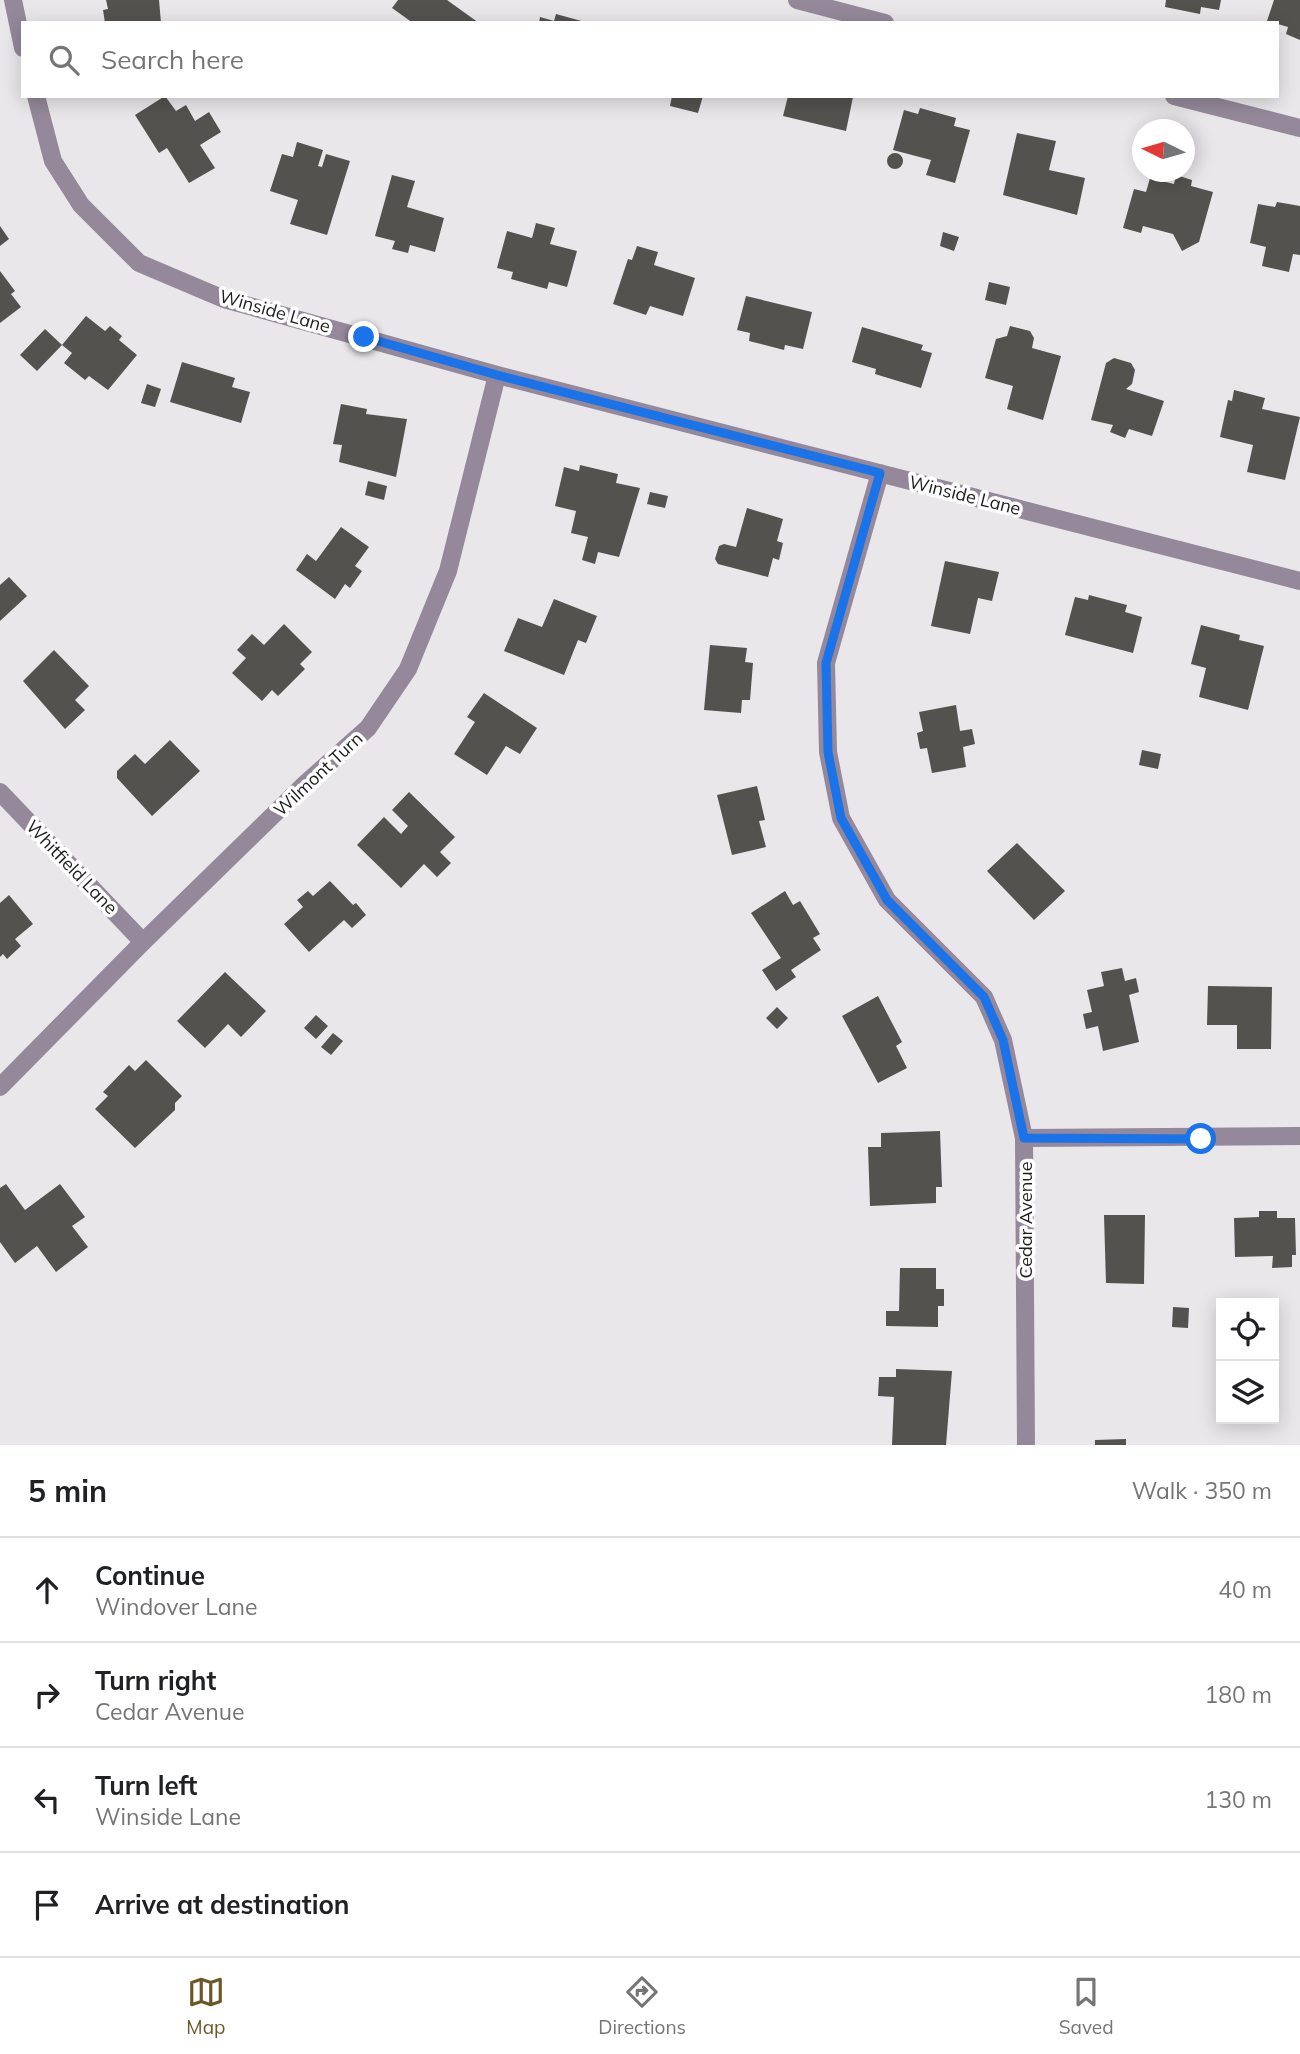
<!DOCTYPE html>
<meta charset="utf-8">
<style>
body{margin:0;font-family:Mulish,sans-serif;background:#f2f2f2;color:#202124}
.controls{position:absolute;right:21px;bottom:21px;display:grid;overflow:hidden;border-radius:0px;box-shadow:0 4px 18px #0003}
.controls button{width:63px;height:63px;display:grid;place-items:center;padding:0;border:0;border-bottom:2px solid #e0e0e0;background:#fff;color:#202124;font:35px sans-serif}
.compass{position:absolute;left:1132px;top:119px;width:63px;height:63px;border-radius:50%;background:#fff;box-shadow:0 4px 18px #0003;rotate:275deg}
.stop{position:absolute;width:21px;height:21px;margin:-16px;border:5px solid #1a73e8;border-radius:50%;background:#fff}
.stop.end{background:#1a73e8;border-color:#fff;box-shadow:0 2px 7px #0008}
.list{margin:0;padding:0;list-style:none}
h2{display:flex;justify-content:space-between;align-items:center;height:91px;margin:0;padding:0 28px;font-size:30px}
h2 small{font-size:23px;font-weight:400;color:#757577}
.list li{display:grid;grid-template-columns:46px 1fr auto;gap:21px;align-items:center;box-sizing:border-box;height:105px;padding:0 28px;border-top:2px solid #e0e0e0}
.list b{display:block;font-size:26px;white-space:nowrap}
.list p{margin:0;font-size:23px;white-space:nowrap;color:#757577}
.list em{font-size:23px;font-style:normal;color:#757577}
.icon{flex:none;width:38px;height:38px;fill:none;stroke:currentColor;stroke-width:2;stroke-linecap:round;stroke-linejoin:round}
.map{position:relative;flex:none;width:1300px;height:1445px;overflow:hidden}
.search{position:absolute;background:#fff;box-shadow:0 4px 18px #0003;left:21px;right:21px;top:21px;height:77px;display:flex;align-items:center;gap:18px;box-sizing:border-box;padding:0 24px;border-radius:0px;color:#757577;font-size:26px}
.sheet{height:511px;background:#fff}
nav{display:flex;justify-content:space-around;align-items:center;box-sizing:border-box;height:98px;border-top:2px solid #e0e0e0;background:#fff;font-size:19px;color:#757577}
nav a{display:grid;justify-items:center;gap:4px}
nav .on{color:#6d5727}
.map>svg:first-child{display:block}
</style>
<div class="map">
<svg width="1300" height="1445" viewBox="0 0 1300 1445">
<rect width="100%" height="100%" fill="#e9e7ea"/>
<path fill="#53524f" d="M106 0H159L161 23H105L103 10 108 9Z
M398 0H447L479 23H413L392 8Z
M1166 0H1221L1219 10 1201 7 1200 14 1165 7Z
M1274 0H1300V40L1286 34 1288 27 1267 21Z
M556 14 585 22 584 23H539L540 17 554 21Z
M165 96 176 111 186 105 195 121 209 112 221 132 200 145 215 168 189 183 167 148 159 153 135 115Z
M672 96H703L698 113 670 106Z
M788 96 853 97 846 131 783 116Z
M920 108 956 118 954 126 970 130 955 183 926 175 931 160 893 150 904 110 918 114Z
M1017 133 1056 141 1049 170 1085 178 1077 215 1003 195Z
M297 142 323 150 318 166 322 167 326 154 350 161 327 235 290 224 298 200 270 191 282 154 293 157Z
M887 161a8 8 0 1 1 16 0a8 8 0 1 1-16 0Z
M392 175 415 181 407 207 444 218 435 252 410 245 408 253 392 249 395 241 375 236Z
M1176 175 1192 180 1191 186 1213 192 1199 242 1182 251 1173 234 1143 226 1141 233 1123 228 1134 189 1146 192 1150 178 1174 184Z
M1277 202 1300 206V255L1293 254 1289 272 1262 266 1266 247 1250 243 1258 204 1275 207Z
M536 223 555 228 550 244 577 251 567 287 549 282 547 289 511 279 513 272 497 268 507 231 532 238Z
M0 226 9 239 0 246Z
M943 232 959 237 954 251 940 246Z
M637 246 658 252 654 265 695 278 683 316 650 306 646 315 613 304 628 259 632 260Z
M0 271 15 291 11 294 21 307 0 323Z
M989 282 1010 287 1006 305 985 300Z
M746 296 812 312 803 349 785 345 784 350 749 341 750 333 737 330Z
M86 316 105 331 110 326 122 336 119 340 137 355 108 390 89 376 85 380 64 363 72 353 62 345Z
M1010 326 1030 331 1034 338 1032 348 1061 356 1043 420 1007 409 1013 386 985 378 996 339 1007 336Z
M862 327 923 345 921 350 932 353 921 388 875 374 876 369 852 362Z
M45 329 62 345 37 371 20 355Z
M1114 358 1131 363 1135 370 1132 384 1126 389 1164 401 1152 436 1129 429 1125 438 1110 432 1113 425 1091 420 1106 363Z
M182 362 235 378 232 387 250 392 241 423 170 402Z
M147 384 161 389 155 407 141 403Z
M1234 390 1265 398 1262 409 1300 417 1285 480 1247 472 1253 445 1220 437 1228 400 1232 401Z
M341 404 367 409 366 414 407 419 396 477 339 462 342 445 333 444Z
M580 465 618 474 616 483 640 488 619 557 598 552 595 564 582 560 588 537 571 533 576 511 555 506 564 467 579 471Z
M368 481 387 486 384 500 365 495Z
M650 492 668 496 665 508 647 504Z
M747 508 783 519 777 541 783 543 779 560 773 558 768 577 718 564 715 559 719 546 724 544 736 547Z
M341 527 369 547 355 566 362 571 350 588 345 584 335 599 296 570 307 554 316 561Z
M945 561 999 572 992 601 978 598 970 634 931 626Z
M9 577 27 596 0 621V585Z
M1089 595 1127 605 1125 612 1142 617 1133 653 1065 635 1075 597 1088 600Z
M554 599 597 616 586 643 578 640 564 675 504 651 518 618 542 627Z
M284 624 312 652 300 664 305 669 278 696 272 690 262 701 232 673 246 658 237 650 252 634 264 645Z
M1201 625 1240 635 1239 640 1264 646 1248 710 1199 697 1206 668 1191 664Z
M710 645 747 648 745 662 753 663 750 700H742L741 713 704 710Z
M54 650 89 686 75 700 85 710 65 729 23 681Z
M484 693 537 728 520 754 506 746 487 775 454 754 475 722 467 717Z
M956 705 960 731 972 729 975 744 963 747 966 767 932 773 927 748 920 749 917 733 923 731 919 712Z
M170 740 200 771 152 816 117 778V771L135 754 145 764Z
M1142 750 1161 754 1158 769 1139 765Z
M757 786 765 820 759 821 766 847 732 855 717 795Z
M409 792 455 837 440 852 451 863 437 877 424 864 401 888 357 845 384 817 401 834 408 826 392 810Z
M1017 843 1065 891 1034 920 987 871Z
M330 881 353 905 356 903 366 915 352 928 344 920 309 952 284 924 303 907 297 900 308 891 313 896Z
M785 891 793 905 800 901 820 934 813 938 821 950 791 970 796 977 776 991 762 970 781 958 751 913Z
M9 895 33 924 15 939 21 946 7 959 3 954 0 957V903Z
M1122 968 1125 981 1136 978 1139 992 1129 995 1139 1042 1103 1051 1098 1026 1086 1029 1083 1014 1092 1012 1087 990 1104 986 1101 972Z
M225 972 266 1011 241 1037 228 1024 205 1048 177 1021Z
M1208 986 1272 987 1271 1049H1237V1025H1207Z
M878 996 902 1042 896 1046 907 1068 878 1083 842 1016Z
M777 1007 788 1018 777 1029 766 1018Z
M316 1015 328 1026 316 1039 304 1028Z
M333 1033 343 1041 331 1055 321 1047Z
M146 1060 182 1096 175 1103V1110L135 1148 95 1109 108 1096 103 1092 129 1065 135 1071Z
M940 1131 942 1187H936V1203L870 1206 868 1147H881V1133Z
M6 1184 25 1210 60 1184 85 1217 72 1226 88 1247 56 1272 37 1246 15 1263 0 1242V1188Z
M1259 1211H1277V1218H1295L1296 1255H1292V1267L1272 1268 1273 1256 1235 1257 1234 1218 1259 1217Z
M1104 1215H1145L1144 1284 1106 1283Z
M900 1268H936V1289H944V1306H938V1327L886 1326V1311H899Z
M1173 1307 1189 1308 1188 1328 1172 1327Z
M896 1369 952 1371 946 1445H892L894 1397 878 1396 879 1377H896Z
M1126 1439V1445H1095V1440Z"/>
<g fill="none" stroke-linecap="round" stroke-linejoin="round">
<path stroke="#94889a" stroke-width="18" d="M13 0 23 48
M797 0 885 23
M36 96 53 161 81 205 139 263 224 299 497 375 1300 581
M1174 96 1300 128
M880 473 826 663 828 752 841 818 887 900 984 997 1003 1040 1024 1138 1026 1445
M0 792 143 942
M0 1087 143 942 305 784 368 728 408 669 448 571 497 375
M1024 1138 1300 1136"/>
</g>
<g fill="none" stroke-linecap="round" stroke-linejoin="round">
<path stroke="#1a73e8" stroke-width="9" d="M364 337 497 375 880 473 826 663 828 752 841 818 887 900 984 997 1003 1040 1024 1138 1201 1139"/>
</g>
<g text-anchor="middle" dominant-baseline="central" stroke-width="7" stroke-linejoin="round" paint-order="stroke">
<g font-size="18" fill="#1e1d1e" stroke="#fff">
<text transform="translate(275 311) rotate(16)">Winside Lane</text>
<text transform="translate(965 495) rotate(14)">Winside Lane</text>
<text transform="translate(318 774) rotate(-43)">Wilmont Turn</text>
<text transform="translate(72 867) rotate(46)">Whitfield Lane</text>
<text transform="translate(1025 1220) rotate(-90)">Cedar Avenue</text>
</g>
</g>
</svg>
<div class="controls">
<button><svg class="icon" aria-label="locate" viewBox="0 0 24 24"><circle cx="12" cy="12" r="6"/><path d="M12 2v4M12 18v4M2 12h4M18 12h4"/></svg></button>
<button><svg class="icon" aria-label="layers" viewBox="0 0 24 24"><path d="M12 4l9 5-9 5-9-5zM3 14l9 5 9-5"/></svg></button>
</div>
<svg class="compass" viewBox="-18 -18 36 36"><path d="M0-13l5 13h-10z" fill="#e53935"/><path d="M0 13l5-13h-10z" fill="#757577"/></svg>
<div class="stop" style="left:1201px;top:1139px"></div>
<div class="stop end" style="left:364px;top:337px"></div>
<div class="search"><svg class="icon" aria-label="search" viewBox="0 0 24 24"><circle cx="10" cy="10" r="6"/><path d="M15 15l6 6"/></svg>Search here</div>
</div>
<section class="sheet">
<h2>5 min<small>Walk · 350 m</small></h2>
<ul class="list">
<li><svg class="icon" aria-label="ahead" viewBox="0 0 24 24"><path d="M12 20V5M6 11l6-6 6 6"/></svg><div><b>Continue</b><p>Windover Lane</p></div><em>40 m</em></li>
<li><svg class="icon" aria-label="right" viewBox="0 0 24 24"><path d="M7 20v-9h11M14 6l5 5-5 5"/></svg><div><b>Turn right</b><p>Cedar Avenue</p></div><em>180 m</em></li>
<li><svg class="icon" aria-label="left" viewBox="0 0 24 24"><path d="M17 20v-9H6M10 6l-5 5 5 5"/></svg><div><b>Turn left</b><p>Winside Lane</p></div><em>130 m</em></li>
<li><svg class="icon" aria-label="arrive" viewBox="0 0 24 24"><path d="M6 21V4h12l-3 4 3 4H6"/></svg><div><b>Arrive at destination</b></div></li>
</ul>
</section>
<nav>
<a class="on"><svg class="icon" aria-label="map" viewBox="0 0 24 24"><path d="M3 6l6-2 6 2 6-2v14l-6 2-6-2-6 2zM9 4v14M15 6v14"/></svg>Map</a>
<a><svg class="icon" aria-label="directions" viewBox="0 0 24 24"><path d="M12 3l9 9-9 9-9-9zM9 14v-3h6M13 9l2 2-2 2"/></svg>Directions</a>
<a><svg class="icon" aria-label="saved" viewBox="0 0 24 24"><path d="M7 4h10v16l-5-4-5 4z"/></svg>Saved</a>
</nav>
